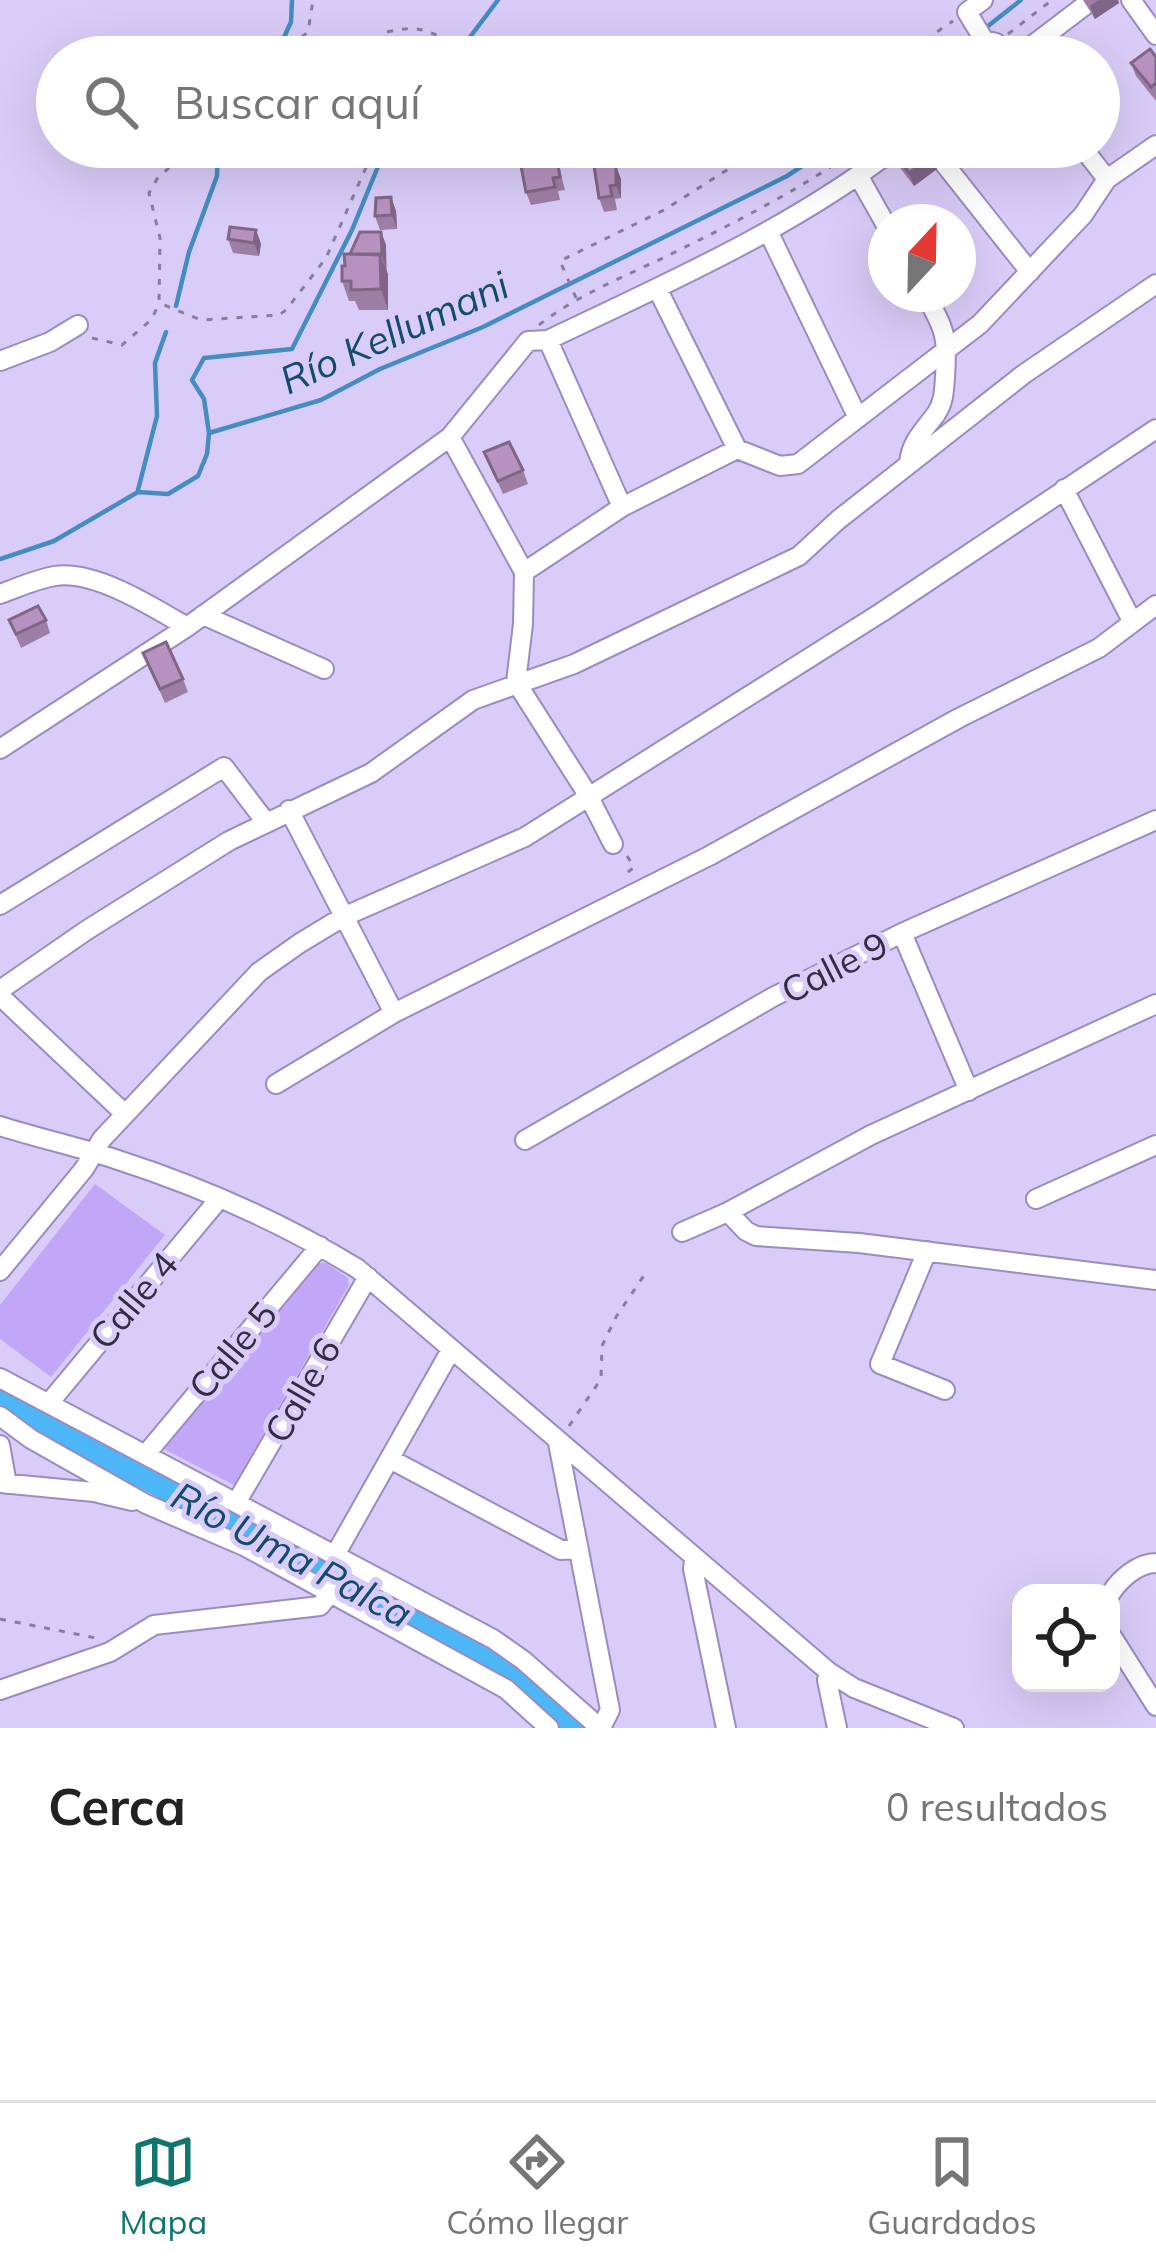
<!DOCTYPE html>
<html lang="es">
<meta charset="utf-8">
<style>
body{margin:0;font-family:Mulish,sans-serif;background:#f6f6f6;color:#222}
.controls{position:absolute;right:36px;bottom:36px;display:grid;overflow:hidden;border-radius:24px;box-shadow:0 12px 48px #0002}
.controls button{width:108px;height:108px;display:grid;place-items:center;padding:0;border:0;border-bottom:3px solid #e0e0e0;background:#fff;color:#222;font:60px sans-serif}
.compass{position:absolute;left:868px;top:204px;width:108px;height:108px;border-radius:50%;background:#fff;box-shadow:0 12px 48px #0002;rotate:22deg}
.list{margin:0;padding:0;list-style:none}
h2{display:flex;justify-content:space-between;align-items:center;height:156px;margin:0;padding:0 48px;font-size:51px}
h2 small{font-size:39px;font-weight:400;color:#767676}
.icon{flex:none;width:66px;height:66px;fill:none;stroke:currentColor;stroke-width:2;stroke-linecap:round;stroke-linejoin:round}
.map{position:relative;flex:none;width:1156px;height:1728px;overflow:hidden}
.search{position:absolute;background:#fff;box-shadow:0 12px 48px #0002;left:36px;right:36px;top:36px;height:132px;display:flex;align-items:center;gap:30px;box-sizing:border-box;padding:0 42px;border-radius:66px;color:#767676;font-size:45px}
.sheet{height:372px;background:#fff}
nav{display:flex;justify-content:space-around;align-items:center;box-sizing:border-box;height:168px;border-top:3px solid #e0e0e0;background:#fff;font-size:33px;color:#767676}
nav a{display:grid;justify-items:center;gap:6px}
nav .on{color:#0f766e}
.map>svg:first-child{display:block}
</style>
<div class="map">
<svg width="1156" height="1728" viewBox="0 0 1156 1728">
<rect width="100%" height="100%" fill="#d9ccf8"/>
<path fill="#c2a7f8" d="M95 1184 165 1235 51 1377 0 1339V1305Z
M320 1263H326L348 1278 349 1285 234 1485 164 1449Z"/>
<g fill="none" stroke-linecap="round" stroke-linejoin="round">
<path stroke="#458dc0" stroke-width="4.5" d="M983 30 1021 0
M275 57 291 22 292 0
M455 57 498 0
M948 57 974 37
M176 306 189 252 217 176 218 147
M209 433 204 399 192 380 204 358 292 349 352 230 386 147
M138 490 157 416 155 363 166 332
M0 559 54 541 138 492 168 494 198 476 207 454 209 433 321 400 380 369 483 327 787 176 831 147"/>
<path stroke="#4db6f6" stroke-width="27" d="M0 1398 492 1661 571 1728"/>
<g stroke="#9c8bc0" stroke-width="22">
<path id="minor" d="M983 0 967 12 984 40 996 43 1012 57
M1131 0 1156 35
M1017 57 1092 0
M931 147 1030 272
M1082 147 1107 179
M859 177 886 225
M768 231 858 418
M657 288 737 449
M548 340 622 507
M0 361 50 342 78 325
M450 437 524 572 523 624 516 682 588 795 613 844
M909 464C910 443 924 430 936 414 944 402 944 391 945 377 948 336 945 330 925 294
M1064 489 1132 621
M524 572 622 507 737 449 780 466 798 464 980 324 1083 215 1107 179 1156 145
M0 594C17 588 36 579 55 576 95 570 153 607 187 627
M203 615 324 669
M0 749 187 627 450 437 528 341 548 340C667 283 791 229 897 147
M289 810 394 1013
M0 905 224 767 265 821
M902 933 969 1091
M0 990 87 930 229 841 371 773 473 700 574 664 799 556 838 520 1024 374 1156 284
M0 996 124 1113
M276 1084 394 1013 709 856 959 718 1099 648 1156 605
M0 1126C38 1138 78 1147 115 1159 199 1186 283 1223 358 1269L829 1672 854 1688 954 1728
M525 1140 773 997 902 933 1156 820
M1036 1199 1156 1145
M728 1212 746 1231 756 1236 859 1243 1156 1280
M682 1232 728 1212 871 1135 1156 1004
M927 1251 880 1364 945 1390
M0 1271 84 1169 102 1139 259 972 300 943 343 917 525 837 882 612 1156 429
M0 1378 493 1639 523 1660 600 1728
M49 1403 219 1199
M0 1416 31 1439 146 1504 246 1547 506 1689 549 1728
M558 1443 610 1710 601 1728
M0 1445 7 1484
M146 1454 320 1246
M390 1459 561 1550 576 1549
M0 1483 94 1492 132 1501
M236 1503 368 1277
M335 1555 451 1350
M694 1560 693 1569 726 1728
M1111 1593C1120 1579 1138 1563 1156 1563
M1111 1635 1156 1706
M829 1672 827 1680 837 1728
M0 1690 110 1652 154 1625 320 1606 332 1591"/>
</g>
<path stroke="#877d9d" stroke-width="3" stroke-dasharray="6 9" stroke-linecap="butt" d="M387 32C418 25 423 29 452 42L443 57
M1008 34 1052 0
M262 57 288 48 308 32 313 0
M900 57 953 21
M191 147 157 179 149 193 160 238 159 303 201 320 279 315 286 310 326 258 375 147
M576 298 560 261 664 210 763 147
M539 325C576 296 621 278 663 258 732 224 798 191 860 147
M92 338 122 345 152 319 158 305
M627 856 634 867 627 873 629 876
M569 1426 601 1379 602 1346 616 1317 647 1271
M0 1619 96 1638"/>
<use href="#minor" stroke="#fff" stroke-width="18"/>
</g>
<path fill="#9d7ea5" d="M1083 0H1118L1119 3 1095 19Z
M1156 57V101L1136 76 1131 63Z
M893 151 932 156 937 169 914 186 898 165Z
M557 159 565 190 558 191 560 200 531 205 526 192Z
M594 166 621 179V198L615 199 617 210 604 212 599 198Z
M391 197 396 211 397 229 380 230 375 216Z
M256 230 261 244 259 256 233 253 228 239Z
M381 232 386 245 388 310H359L355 301H349L342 281 345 266 350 254Z
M484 452 523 470 528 484 503 494Z
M9 620H46L50 633 21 648Z
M143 653 183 679 188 692 165 703Z"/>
<path fill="#806686" d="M1099 0H1118L1119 3 1095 19 1090 6Z
M932 156 937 169 914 186 909 173Z
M616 166 621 179V198L616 185Z
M391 197 396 211 397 229 392 215Z
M256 230 261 244 259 256 254 243Z
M381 232 386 245V269L382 255Z
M380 254 388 274V310L381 289Z"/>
<path fill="#b792c0" stroke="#806686" stroke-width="3" d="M1150 49 1156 57V83L1151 87 1131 63Z
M899 147H925L932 156 909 173 893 151Z
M557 159 560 177 553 178 555 187 526 192 521 166Z
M594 166H616V185L610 186 612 196 599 198Z
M391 197 392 215 375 216 376 198Z
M230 227 256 230 254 243 228 239Z
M360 232H381L382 255 350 254Z
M344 254H380L381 289 351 290V281H342V266H345Z
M509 442 523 470 498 481 484 452Z
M38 606 46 620 16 634 9 620Z
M166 642 183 679 160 689 143 653Z"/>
<g text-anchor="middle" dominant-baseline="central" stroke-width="10" stroke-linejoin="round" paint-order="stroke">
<g font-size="36" fill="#332c41" stroke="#d9ccf8">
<text transform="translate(834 967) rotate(-27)">Calle 9</text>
<text transform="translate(133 1300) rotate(-50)">Calle 4</text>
<text transform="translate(232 1350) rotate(-50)">Calle 5</text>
<text transform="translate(302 1390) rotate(-60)">Calle 6</text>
</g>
<g font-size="39" font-style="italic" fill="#124b6b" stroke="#d9ccf8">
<text transform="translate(394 332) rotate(-24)">Río Kellumani</text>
<text transform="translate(292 1554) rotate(28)">Río Uma Palca</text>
</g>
</g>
</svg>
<div class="controls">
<button><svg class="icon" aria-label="locate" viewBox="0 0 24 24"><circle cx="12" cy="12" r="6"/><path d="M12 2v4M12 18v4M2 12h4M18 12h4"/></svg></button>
</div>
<svg class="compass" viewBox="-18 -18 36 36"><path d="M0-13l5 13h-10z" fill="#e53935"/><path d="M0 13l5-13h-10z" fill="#767676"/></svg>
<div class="search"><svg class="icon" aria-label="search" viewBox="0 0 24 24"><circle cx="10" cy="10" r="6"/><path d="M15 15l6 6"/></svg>Buscar aquí</div>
</div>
<section class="sheet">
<h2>Cerca<small>0 resultados</small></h2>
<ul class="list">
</ul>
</section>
<nav>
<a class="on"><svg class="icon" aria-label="map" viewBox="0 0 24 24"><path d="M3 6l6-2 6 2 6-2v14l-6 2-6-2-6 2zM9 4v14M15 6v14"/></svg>Mapa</a>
<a><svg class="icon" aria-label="directions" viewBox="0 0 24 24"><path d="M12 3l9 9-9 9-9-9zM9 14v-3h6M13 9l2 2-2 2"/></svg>Cómo llegar</a>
<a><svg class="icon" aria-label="saved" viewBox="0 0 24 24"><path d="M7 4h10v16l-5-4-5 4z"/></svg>Guardados</a>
</nav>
